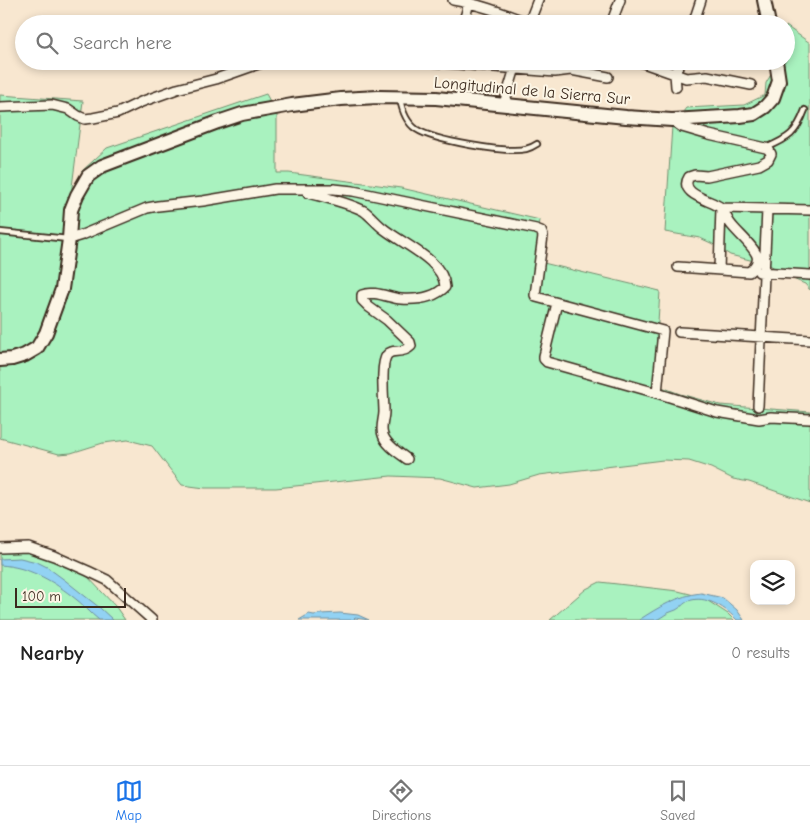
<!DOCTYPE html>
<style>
body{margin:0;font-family:"Comic Neue",sans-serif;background:#f2f2f2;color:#222}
.controls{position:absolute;right:15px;bottom:15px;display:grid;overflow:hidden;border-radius:10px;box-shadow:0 2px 8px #0003}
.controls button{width:45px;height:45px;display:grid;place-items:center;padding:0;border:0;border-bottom:1px solid #e0e0e0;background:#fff;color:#222;font:25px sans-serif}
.scale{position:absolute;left:15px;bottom:12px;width:111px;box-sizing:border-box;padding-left:5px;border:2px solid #3b2a1e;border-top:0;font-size:14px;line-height:18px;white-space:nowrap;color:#3b2a1e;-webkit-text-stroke:4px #fcf5e5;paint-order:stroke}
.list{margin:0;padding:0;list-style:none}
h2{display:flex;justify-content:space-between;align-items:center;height:65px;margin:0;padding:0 20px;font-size:21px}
h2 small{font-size:16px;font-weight:400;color:#767676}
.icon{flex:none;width:28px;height:28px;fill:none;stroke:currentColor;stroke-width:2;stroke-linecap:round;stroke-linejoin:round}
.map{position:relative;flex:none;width:810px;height:620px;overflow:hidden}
.search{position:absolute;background:#fff;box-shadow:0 2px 8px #0003;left:15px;right:15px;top:15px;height:55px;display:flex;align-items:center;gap:12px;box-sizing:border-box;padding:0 18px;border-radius:28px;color:#767676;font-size:19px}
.sheet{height:145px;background:#fff}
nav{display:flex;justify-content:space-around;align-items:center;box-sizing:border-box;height:70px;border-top:1px solid #e0e0e0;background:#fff;font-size:14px;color:#767676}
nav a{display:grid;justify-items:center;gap:2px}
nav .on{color:#1a73e8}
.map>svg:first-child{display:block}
</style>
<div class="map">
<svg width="810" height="620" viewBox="0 0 810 620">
<rect width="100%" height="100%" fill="#f8e7d0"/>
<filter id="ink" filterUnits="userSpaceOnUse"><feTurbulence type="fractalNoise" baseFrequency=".02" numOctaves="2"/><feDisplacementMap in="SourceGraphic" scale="10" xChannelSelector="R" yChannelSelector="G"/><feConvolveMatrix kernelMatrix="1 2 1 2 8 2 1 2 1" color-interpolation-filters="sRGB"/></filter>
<g filter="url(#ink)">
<path fill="#a9f2bf" stroke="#728e6e" d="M786 26 810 43V290L805 284 788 277 770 265 730 255 711 243 700 238 665 232 672 126 686 108 744 105 765 95 766 83 779 61H786Z
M266 94 277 114V173H289L401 188 540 220 535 261 660 291 654 384 680 394 720 405 810 412V503L749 482 733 479 711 468 689 461 663 460 539 475 509 484 477 488 440 478 391 476 276 488H205L182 485 152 446 128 440 103 443 71 453 59 454 0 438V95L83 101 72 187 73 200 82 171 107 148Z
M23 549 56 560 87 576 116 607 125 620H0V550Z
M600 582 678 591 702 597 728 614 734 620H550L586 589Z"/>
<path fill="#92d2f3" stroke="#6f8f9e" d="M20 558 37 562 47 567 66 581 100 608 113 620H99C90 613 82 603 72 596 50 579 28 567 0 565V559Z
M701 593 723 598 737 610 744 620H737C727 609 708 596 692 600 685 601 682 607 676 610 673 611 671 612 668 613 664 615 660 619 655 620 650 620 644 620 639 620 657 608 679 595 701 593Z
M340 613 358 615 369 620 355 618 353 620H299L309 614 314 615 320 614Z"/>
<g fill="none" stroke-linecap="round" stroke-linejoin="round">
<g stroke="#3b2a1e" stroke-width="8">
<path id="service" d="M400 99C402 110 406 122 416 129 434 141 505 153 526 149 530 148 534 146 537 144
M766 148C789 138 796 134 805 110
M0 232 68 239"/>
</g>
<g stroke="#3b2a1e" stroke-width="12">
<path id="minor" d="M453 0C480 4 505 14 532 24
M529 23 538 0
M455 24C467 22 466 12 469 2
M611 24 620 0
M693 24 701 0
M421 61 555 72 571 70 608 77
M638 61 686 78 707 76 751 85
M676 87 675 74 680 61
M504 104 515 68
M0 107 52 105 68 109 78 116 85 119 93 118 118 113 141 102 177 89 216 79 267 61
M672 120 682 127 709 135 766 148 769 150 771 154 768 160 759 165 707 176 695 175 689 177C678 194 710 200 720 207 725 211 726 218 730 223 736 232 754 246 757 256 759 263 754 268 749 272L678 267
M308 193C324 197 349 203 364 211 371 216 377 224 384 229 403 244 444 261 445 287 434 298 416 300 401 299 389 298 374 290 362 295V300L369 307 387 320 410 342 411 346C402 355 392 348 387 355 380 364 384 400 384 412 384 419 380 428 383 435 386 445 399 453 407 459
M69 239 82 235 147 208 158 206 203 201 275 189H334L353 191 536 229 541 231 543 236 535 295 536 297 663 331 657 393
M719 270 721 208 810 210
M759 272 810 275
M557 303 544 356V359L547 362 657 393 717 412 759 419 771 417 810 419
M679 332 810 340
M758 406 767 210
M0 548 28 547 54 556 88 571 107 580 152 620"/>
</g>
<g stroke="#3b2a1e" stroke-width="16">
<path id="primary" d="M764 0 769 24
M0 360 12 359 25 355 37 348 46 333 62 289 69 239 71 210 77 195 88 176 102 166 115 161 218 122 242 114 292 105 341 99 378 97 436 98 626 117 672 120 740 116 754 114 765 107 773 98 779 81 776 61"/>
</g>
<use href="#service" stroke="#fcf5e5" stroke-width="4.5"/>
<use href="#minor" stroke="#fcf5e5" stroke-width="9"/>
<use href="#primary" stroke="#fcf5e5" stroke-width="12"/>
</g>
</g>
<g text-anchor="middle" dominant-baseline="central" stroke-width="4" stroke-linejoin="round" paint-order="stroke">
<g font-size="16" fill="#3b2a1e" stroke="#fcf5e5">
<text transform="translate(532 91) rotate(5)">Longitudinal de la Sierra Sur</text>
</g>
</g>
</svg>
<div class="controls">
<button><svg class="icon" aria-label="layers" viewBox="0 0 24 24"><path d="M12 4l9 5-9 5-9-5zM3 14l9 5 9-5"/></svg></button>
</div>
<div class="scale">100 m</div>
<div class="search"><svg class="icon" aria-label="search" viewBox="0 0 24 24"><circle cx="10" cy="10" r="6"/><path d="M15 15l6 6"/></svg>Search here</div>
</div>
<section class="sheet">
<h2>Nearby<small>0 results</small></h2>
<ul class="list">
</ul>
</section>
<nav>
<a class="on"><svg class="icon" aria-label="map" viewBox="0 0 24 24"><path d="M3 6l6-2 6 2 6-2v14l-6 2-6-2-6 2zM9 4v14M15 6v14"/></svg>Map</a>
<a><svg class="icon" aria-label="directions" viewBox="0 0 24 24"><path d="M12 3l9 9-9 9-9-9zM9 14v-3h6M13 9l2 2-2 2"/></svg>Directions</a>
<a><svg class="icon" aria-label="saved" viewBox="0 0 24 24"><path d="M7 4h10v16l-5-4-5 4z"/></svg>Saved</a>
</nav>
